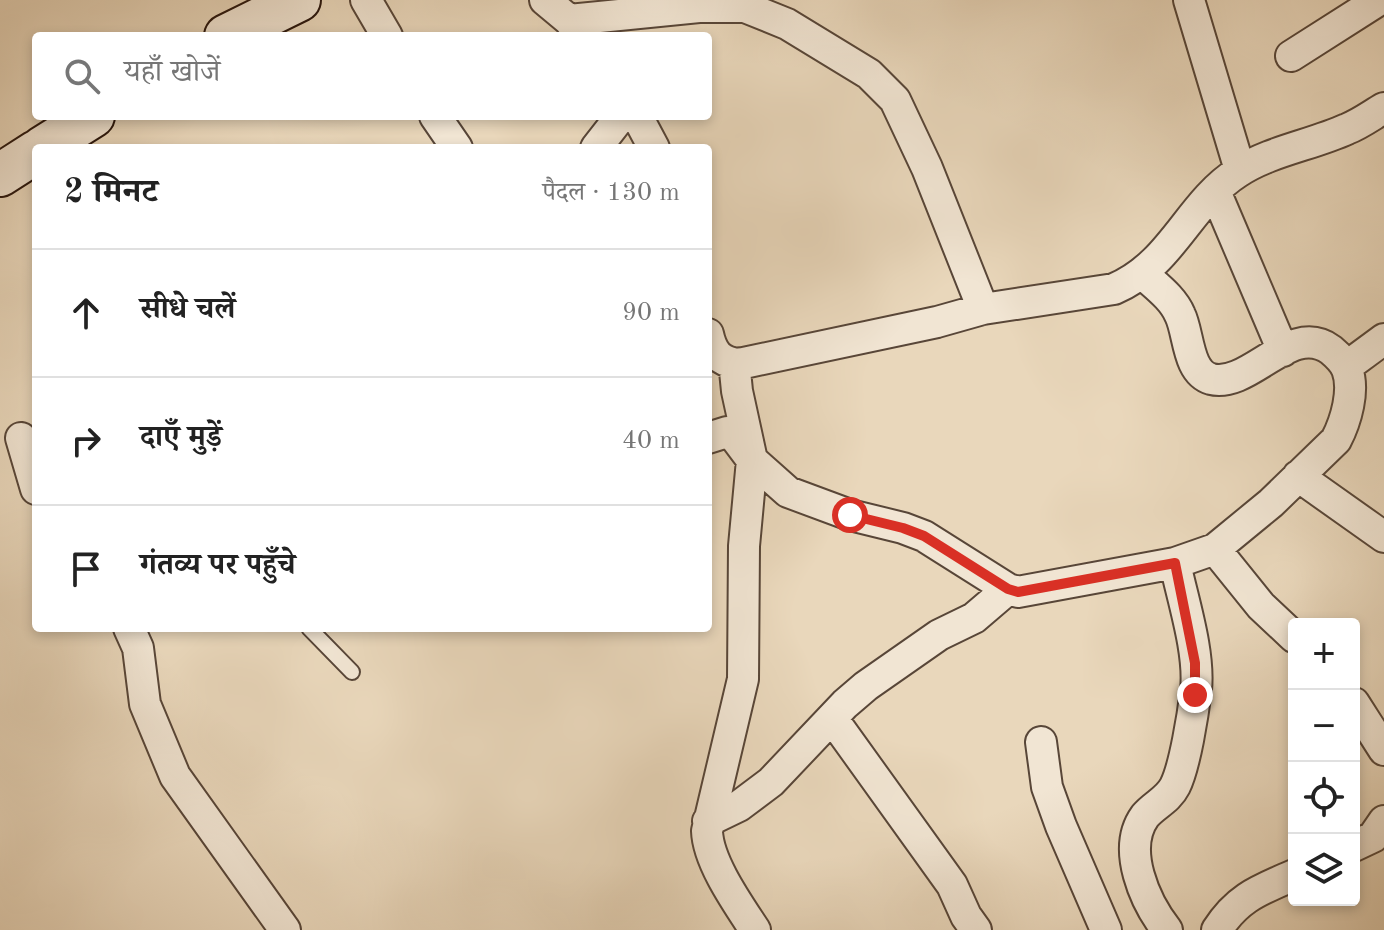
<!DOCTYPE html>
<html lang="hi">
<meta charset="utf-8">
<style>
body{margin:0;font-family:"Old Standard TT","Noto Serif Devanagari",serif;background:#f6f6f6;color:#222}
.controls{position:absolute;right:24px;bottom:24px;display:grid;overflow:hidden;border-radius:8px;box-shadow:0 4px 12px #0003}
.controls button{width:72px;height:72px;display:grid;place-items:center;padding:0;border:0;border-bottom:2px solid #e0e0e0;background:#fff;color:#222;font:40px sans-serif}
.stop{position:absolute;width:24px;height:24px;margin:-18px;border:6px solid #d93025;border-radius:50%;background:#fff}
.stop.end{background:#d93025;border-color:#fff;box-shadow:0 2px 8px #0008}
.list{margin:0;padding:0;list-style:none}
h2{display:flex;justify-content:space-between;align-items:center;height:104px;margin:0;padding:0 32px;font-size:34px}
h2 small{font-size:26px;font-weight:400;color:#767676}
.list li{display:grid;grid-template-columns:52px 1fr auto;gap:24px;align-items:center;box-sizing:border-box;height:128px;padding:0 32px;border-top:2px solid #e0e0e0}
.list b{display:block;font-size:30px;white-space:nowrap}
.list em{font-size:26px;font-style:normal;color:#767676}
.icon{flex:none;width:44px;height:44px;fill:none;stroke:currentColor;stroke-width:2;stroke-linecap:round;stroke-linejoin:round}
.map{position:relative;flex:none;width:1384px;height:930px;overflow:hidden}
.search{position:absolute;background:#fff;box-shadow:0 4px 12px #0003;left:32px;top:32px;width:680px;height:88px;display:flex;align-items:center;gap:20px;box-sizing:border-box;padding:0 28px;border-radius:8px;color:#767676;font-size:30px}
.panel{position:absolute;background:#fff;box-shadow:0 4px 12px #0003;left:32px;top:144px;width:680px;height:488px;border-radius:8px}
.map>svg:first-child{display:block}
</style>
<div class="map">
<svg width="1384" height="930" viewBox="0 0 1384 930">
<rect width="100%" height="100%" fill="#e9d7bb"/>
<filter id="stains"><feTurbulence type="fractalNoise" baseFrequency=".0025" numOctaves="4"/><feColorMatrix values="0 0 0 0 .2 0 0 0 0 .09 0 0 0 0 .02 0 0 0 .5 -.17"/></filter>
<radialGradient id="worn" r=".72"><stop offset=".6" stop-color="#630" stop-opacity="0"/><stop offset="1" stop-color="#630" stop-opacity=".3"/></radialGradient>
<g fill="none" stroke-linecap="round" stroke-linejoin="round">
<g stroke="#584638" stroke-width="18">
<path id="lane" d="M309 628 352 672"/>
</g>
<g stroke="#584638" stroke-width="34">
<path id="street" d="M366 0 387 36
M545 0 569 20 580 35
M1189 0 1240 170
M569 20 699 7H745L787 24 869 74 895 100 927 168 983 309
M1291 56 1379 0
M435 116 457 148
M637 116 654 148
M596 148 621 116
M1215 191 1283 351
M708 334C712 352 719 362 739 364L937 322 983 309 1114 289C1173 264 1188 204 1238 172 1270 151 1312 145 1347 129 1360 124 1372 115 1384 108
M739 364 735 371 737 391 752 460 744 546 743 679 707 831C708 862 738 904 755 930
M1346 367 1384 339
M21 438 36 489
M708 438 727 432 734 436 752 460 788 492 850 515 903 528 924 536 1008 589 1018 592 1175 563 1215 549 1271 503 1336 440C1346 421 1355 390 1347 369 1344 362 1337 355 1331 350 1291 320 1250 389 1211 379 1187 372 1189 333 1180 315 1173 298 1156 286 1143 274
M1298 476 1384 537
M1215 549 1261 606 1294 637
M129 628 138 648 145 704 175 776 285 930
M1354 703 1384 750
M832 718 952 885 966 916 976 930
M1041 742 1047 787 1061 826 1106 930
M708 821 739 806 771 782 845 704 866 686 939 635 974 618 1008 589
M1354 846 1373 837 1384 821
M1167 930C1145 902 1121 849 1145 816 1154 805 1168 800 1175 786 1185 766 1193 714 1196 690 1200 652 1183 601 1175 563
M1217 930C1238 897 1260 890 1294 875"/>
</g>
<g stroke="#28150d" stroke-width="46">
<path id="secondary" d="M226 36 299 0
M42 148 93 116
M0 175 36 152"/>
</g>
<use href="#lane" stroke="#f1e5d3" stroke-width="14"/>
<use href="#street" stroke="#f1e5d3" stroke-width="30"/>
<use href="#secondary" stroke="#f1e5d3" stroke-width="42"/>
</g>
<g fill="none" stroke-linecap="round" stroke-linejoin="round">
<path stroke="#d93025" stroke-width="10" d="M850 515 903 528 924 536 1008 589 1018 592 1175 563 1195 663V695"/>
</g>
<rect width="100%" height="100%" filter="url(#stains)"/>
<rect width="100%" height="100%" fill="url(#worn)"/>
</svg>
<div class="controls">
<button>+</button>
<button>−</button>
<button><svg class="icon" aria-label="locate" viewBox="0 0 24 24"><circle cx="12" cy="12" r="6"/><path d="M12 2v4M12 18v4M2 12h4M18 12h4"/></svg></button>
<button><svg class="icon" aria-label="layers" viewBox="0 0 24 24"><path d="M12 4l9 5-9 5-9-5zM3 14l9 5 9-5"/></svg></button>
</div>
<div class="stop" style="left:850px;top:515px"></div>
<div class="stop end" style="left:1195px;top:695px"></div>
<div class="search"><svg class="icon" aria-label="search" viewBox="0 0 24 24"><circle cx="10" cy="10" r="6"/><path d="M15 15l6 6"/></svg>यहाँ खोजें</div>
<section class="panel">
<h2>2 मिनट<small>पैदल · 130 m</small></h2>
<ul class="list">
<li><svg class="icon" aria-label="ahead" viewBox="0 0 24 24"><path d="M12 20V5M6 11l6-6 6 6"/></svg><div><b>सीधे चलें</b></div><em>90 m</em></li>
<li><svg class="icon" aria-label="right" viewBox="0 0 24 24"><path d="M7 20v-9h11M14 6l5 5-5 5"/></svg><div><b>दाएँ मुड़ें</b></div><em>40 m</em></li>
<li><svg class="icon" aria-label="arrive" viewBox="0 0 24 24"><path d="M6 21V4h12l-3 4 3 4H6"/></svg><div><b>गंतव्य पर पहुँचे</b></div></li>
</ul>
</section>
</div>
